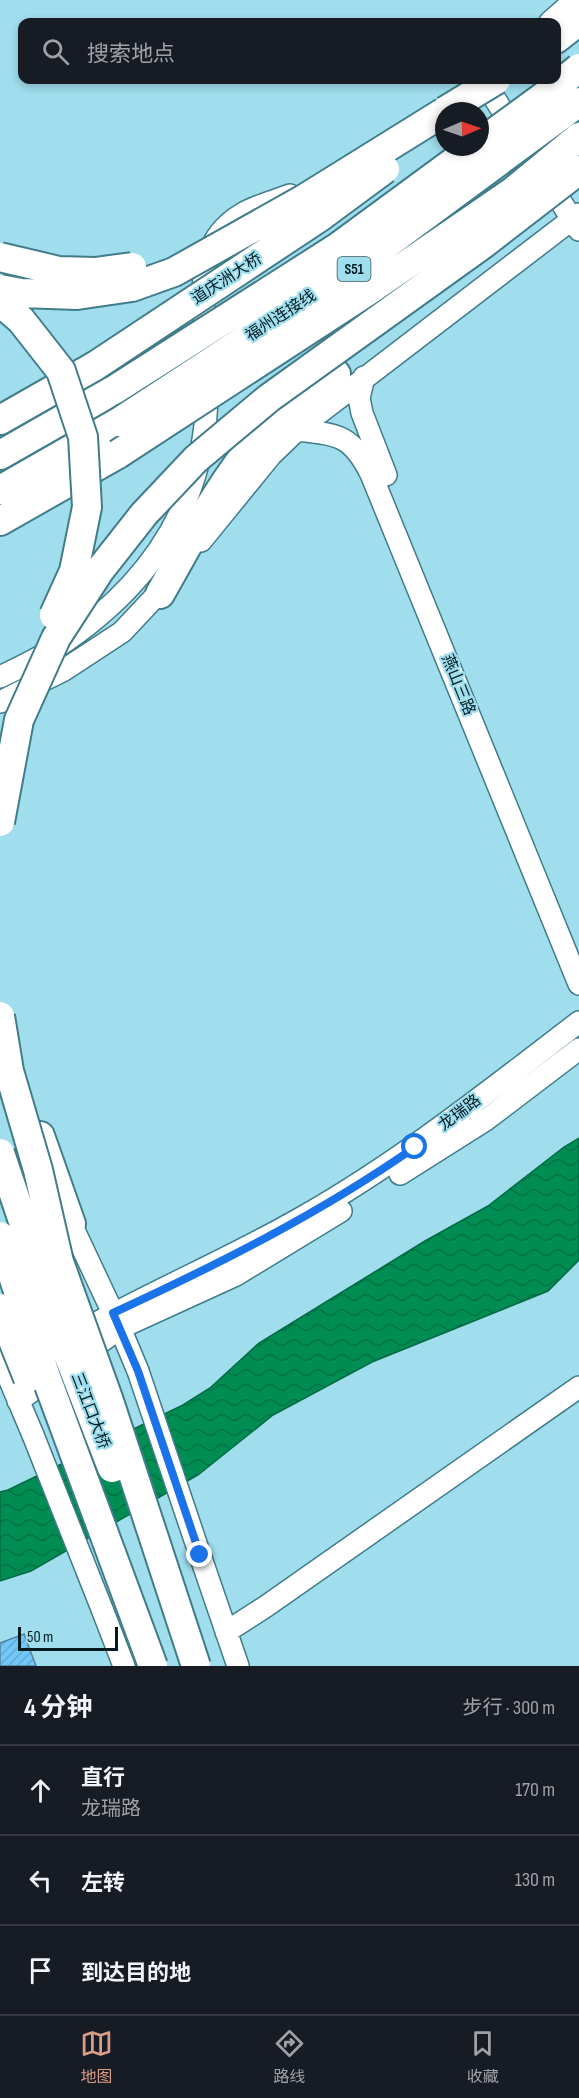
<!DOCTYPE html>
<html lang="zh">
<meta charset="utf-8">
<style>
body{margin:0;font-family:"Sofia Sans Condensed","Noto Sans SC",sans-serif;background:#20242c;color:#f1f3f6}
.compass{position:absolute;left:435px;top:102px;width:54px;height:54px;border-radius:50%;background:#171b24;box-shadow:0 3px 9px #0003;rotate:88deg}
.scale{position:absolute;left:18px;bottom:15px;width:100px;box-sizing:border-box;padding-left:6px;border:3px solid #021b21;border-top:0;font-size:16px;line-height:21px;white-space:nowrap;color:#021b21;-webkit-text-stroke:4px #a0dded;paint-order:stroke}
.stop{position:absolute;width:18px;height:18px;margin:-14px;border:4px solid #1a73e8;border-radius:50%;background:#fff}
.stop.end{background:#1a73e8;border-color:#fff;box-shadow:0 2px 6px #0008}
.list{margin:0;padding:0;list-style:none}
h2{display:flex;justify-content:space-between;align-items:center;height:78px;margin:0;padding:0 24px;font-size:26px}
h2 small{font-size:20px;font-weight:400;color:#9ea1a6}
.list li{display:grid;grid-template-columns:39px 1fr auto;gap:18px;align-items:center;box-sizing:border-box;height:90px;padding:0 24px;border-top:2px solid #363941}
.list b{display:block;font-size:22px;white-space:nowrap}
.list p{margin:0;font-size:20px;white-space:nowrap;color:#9ea1a6}
.list em{font-size:20px;font-style:normal;color:#9ea1a6}
.icon{flex:none;width:33px;height:33px;fill:none;stroke:currentColor;stroke-width:2;stroke-linecap:round;stroke-linejoin:round}
.map{position:relative;flex:none;width:579px;height:1666px;overflow:hidden}
.search{position:absolute;background:#171b24;box-shadow:0 3px 9px #0003;left:18px;right:18px;top:18px;height:66px;display:flex;align-items:center;gap:15px;box-sizing:border-box;padding:0 21px;border-radius:12px;color:#9ea1a6;font-size:22px}
.sheet{height:348px;background:#171b24}
nav{display:flex;justify-content:space-around;align-items:center;box-sizing:border-box;height:84px;border-top:2px solid #363941;background:#171b24;font-size:16px;color:#9ea1a6}
nav a{display:grid;justify-items:center;gap:3px}
nav .on{color:#da9d87}
.map>svg:first-child{display:block}
</style>
<div class="map">
<svg width="579" height="1666" viewBox="0 0 579 1666">
<defs>
<pattern id="water-waves" width="16" height="10" patternUnits="userSpaceOnUse" patternTransform="scale(1.5)"><rect width="16" height="10" fill="#008d53"/><path d="M0 5q4-4 8 0t8 0" fill="none" stroke="#007244"/></pattern>
<pattern id="building-hatch" width="6" height="6" patternUnits="userSpaceOnUse" patternTransform="scale(1.5)"><rect width="6" height="6" fill="#72c7f9"/><path d="M-1 1l2-2M0 6l6-6M5 7l2-2" fill="none" stroke="#61aad5"/></pattern>
</defs>
<rect width="100%" height="100%" fill="#a0dded"/>
<path fill="url(#water-waves)" stroke="#016b44" stroke-width="1.5" d="M579 1138V1260L548 1291 372 1362 273 1415 198 1475 31 1571 0 1581V1492L8 1490 183 1405 210 1388 259 1343 425 1241 488 1206 564 1147Z"/>
<path fill="url(#building-hatch)" stroke="#55839f" stroke-width="1.5" d="M24 1634 36 1666H0V1643Z"/>
<g fill="none" stroke-linecap="round" stroke-linejoin="round">
<g stroke="#417c8b" stroke-width="24">
<path id="secondary" d="M550 22 575 0
M484 82 579 230
M206 344C203 296 193 243 242 214 257 205 275 201 290 195
M364 377 359 398 362 413 386 475
M297 430C338 435 351 434 371 474L579 984
M201 541 271 455 297 430 579 214
M0 677C19 668 39 658 57 647 151 585 209 500 207 384
M0 702 64 670 122 632 169 582
M400 1174 487 1119 579 1049
M65 1211 120 1328 138 1371
M71 1337C146 1294 226 1261 301 1218 400 1162 489 1091 579 1022
M0 1357 33 1435
M80 1357 120 1328 236 1275 341 1211
M18 1401 55 1375
M200 1555 238 1666
M102 1609 124 1666
M226 1632 265 1607 579 1387"/>
</g>
<g stroke="#417c8b" stroke-width="32">
<path id="highway" d="M556 39 579 21
M0 420 95 366
M0 455 114 390
M0 490 119 422
M0 521 118 454
M160 594C190 542 218 485 258 439 281 414 309 395 336 374
M40 1136 71 1224"/>
</g>
<use href="#secondary" stroke="#fff" stroke-width="21"/>
<use href="#highway" stroke="#fff" stroke-width="28"/>
<g stroke="#417c8b" stroke-width="24" stroke-linecap="butt">
<path id="secondary-bridge" d="M138 1371 200 1555
M33 1435 102 1609"/>
</g>
<g stroke="#417c8b" stroke-width="32" stroke-linecap="butt">
<path id="highway-bridge" d="M445 111 496 80
M480 143 547 94 579 68
M0 257 59 271 95 272 132 267
M0 289 21 293 77 295 132 287 174 272 304 199 444 112
M0 302 21 320 61 371 83 437 87 507 74 571 54 615
M95 366 320 217 385 169
M114 390 338 247 474 147
M119 422 353 269 579 102
M118 454 368 291 512 192 579 137
M0 822 19 720 56 638 100 570 144 514 196 459 269 398 482 245 579 170
M0 1016 9 1071 38 1170 59 1262 109 1401 196 1666
M0 1153 66 1349 112 1468
M0 1236 46 1377 153 1666
M0 1308 28 1378"/>
</g>
<use href="#secondary-bridge" stroke="#fff" stroke-width="21"/>
<use href="#highway-bridge" stroke="#fff" stroke-width="28"/>
</g>
<g fill="none" stroke-linecap="round" stroke-linejoin="round">
<path stroke="#1a73e8" stroke-width="8" d="M200 1555 138 1371 113 1313C217 1265 321 1213 415 1147"/>
</g>
<g text-anchor="middle" dominant-baseline="central" stroke-width="4.5" stroke-linejoin="round" paint-order="stroke">
<rect fill="#a0dded" stroke="#31555e" stroke-width="1.5" x="337.5" y="257" width="33" height="24" rx="4.5"/>
<g font-size="15" font-weight="bold" fill="#021b21">
<text x="354" y="269">S51</text>
</g>
<g font-size="16" fill="#021b21" stroke="#a0dded">
<text transform="translate(227 279) rotate(-33)">道庆洲大桥</text>
<text transform="translate(281 316) rotate(-33)">福州连接线</text>
<text transform="translate(458 685) rotate(68)">燕山三路</text>
<text transform="translate(460 1113) rotate(-37)">龙瑞路</text>
<text transform="translate(90 1411) rotate(69)">三江口大桥</text>
</g>
</g>
</svg>
<svg class="compass" viewBox="-18 -18 36 36"><path d="M0-13l5 13h-10z" fill="#e53935"/><path d="M0 13l5-13h-10z" fill="#9ea1a6"/></svg>
<div class="scale">50 m</div>
<div class="stop" style="left:415px;top:1147px"></div>
<div class="stop end" style="left:200px;top:1555px"></div>
<div class="search"><svg class="icon" aria-label="search" viewBox="0 0 24 24"><circle cx="10" cy="10" r="6"/><path d="M15 15l6 6"/></svg>搜索地点</div>
</div>
<section class="sheet">
<h2>4 分钟<small>步行 · 300 m</small></h2>
<ul class="list">
<li><svg class="icon" aria-label="ahead" viewBox="0 0 24 24"><path d="M12 20V5M6 11l6-6 6 6"/></svg><div><b>直行</b><p>龙瑞路</p></div><em>170 m</em></li>
<li><svg class="icon" aria-label="left" viewBox="0 0 24 24"><path d="M17 20v-9H6M10 6l-5 5 5 5"/></svg><div><b>左转</b></div><em>130 m</em></li>
<li><svg class="icon" aria-label="arrive" viewBox="0 0 24 24"><path d="M6 21V4h12l-3 4 3 4H6"/></svg><div><b>到达目的地</b></div></li>
</ul>
</section>
<nav>
<a class="on"><svg class="icon" aria-label="map" viewBox="0 0 24 24"><path d="M3 6l6-2 6 2 6-2v14l-6 2-6-2-6 2zM9 4v14M15 6v14"/></svg>地图</a>
<a><svg class="icon" aria-label="directions" viewBox="0 0 24 24"><path d="M12 3l9 9-9 9-9-9zM9 14v-3h6M13 9l2 2-2 2"/></svg>路线</a>
<a><svg class="icon" aria-label="saved" viewBox="0 0 24 24"><path d="M7 4h10v16l-5-4-5 4z"/></svg>收藏</a>
</nav>
